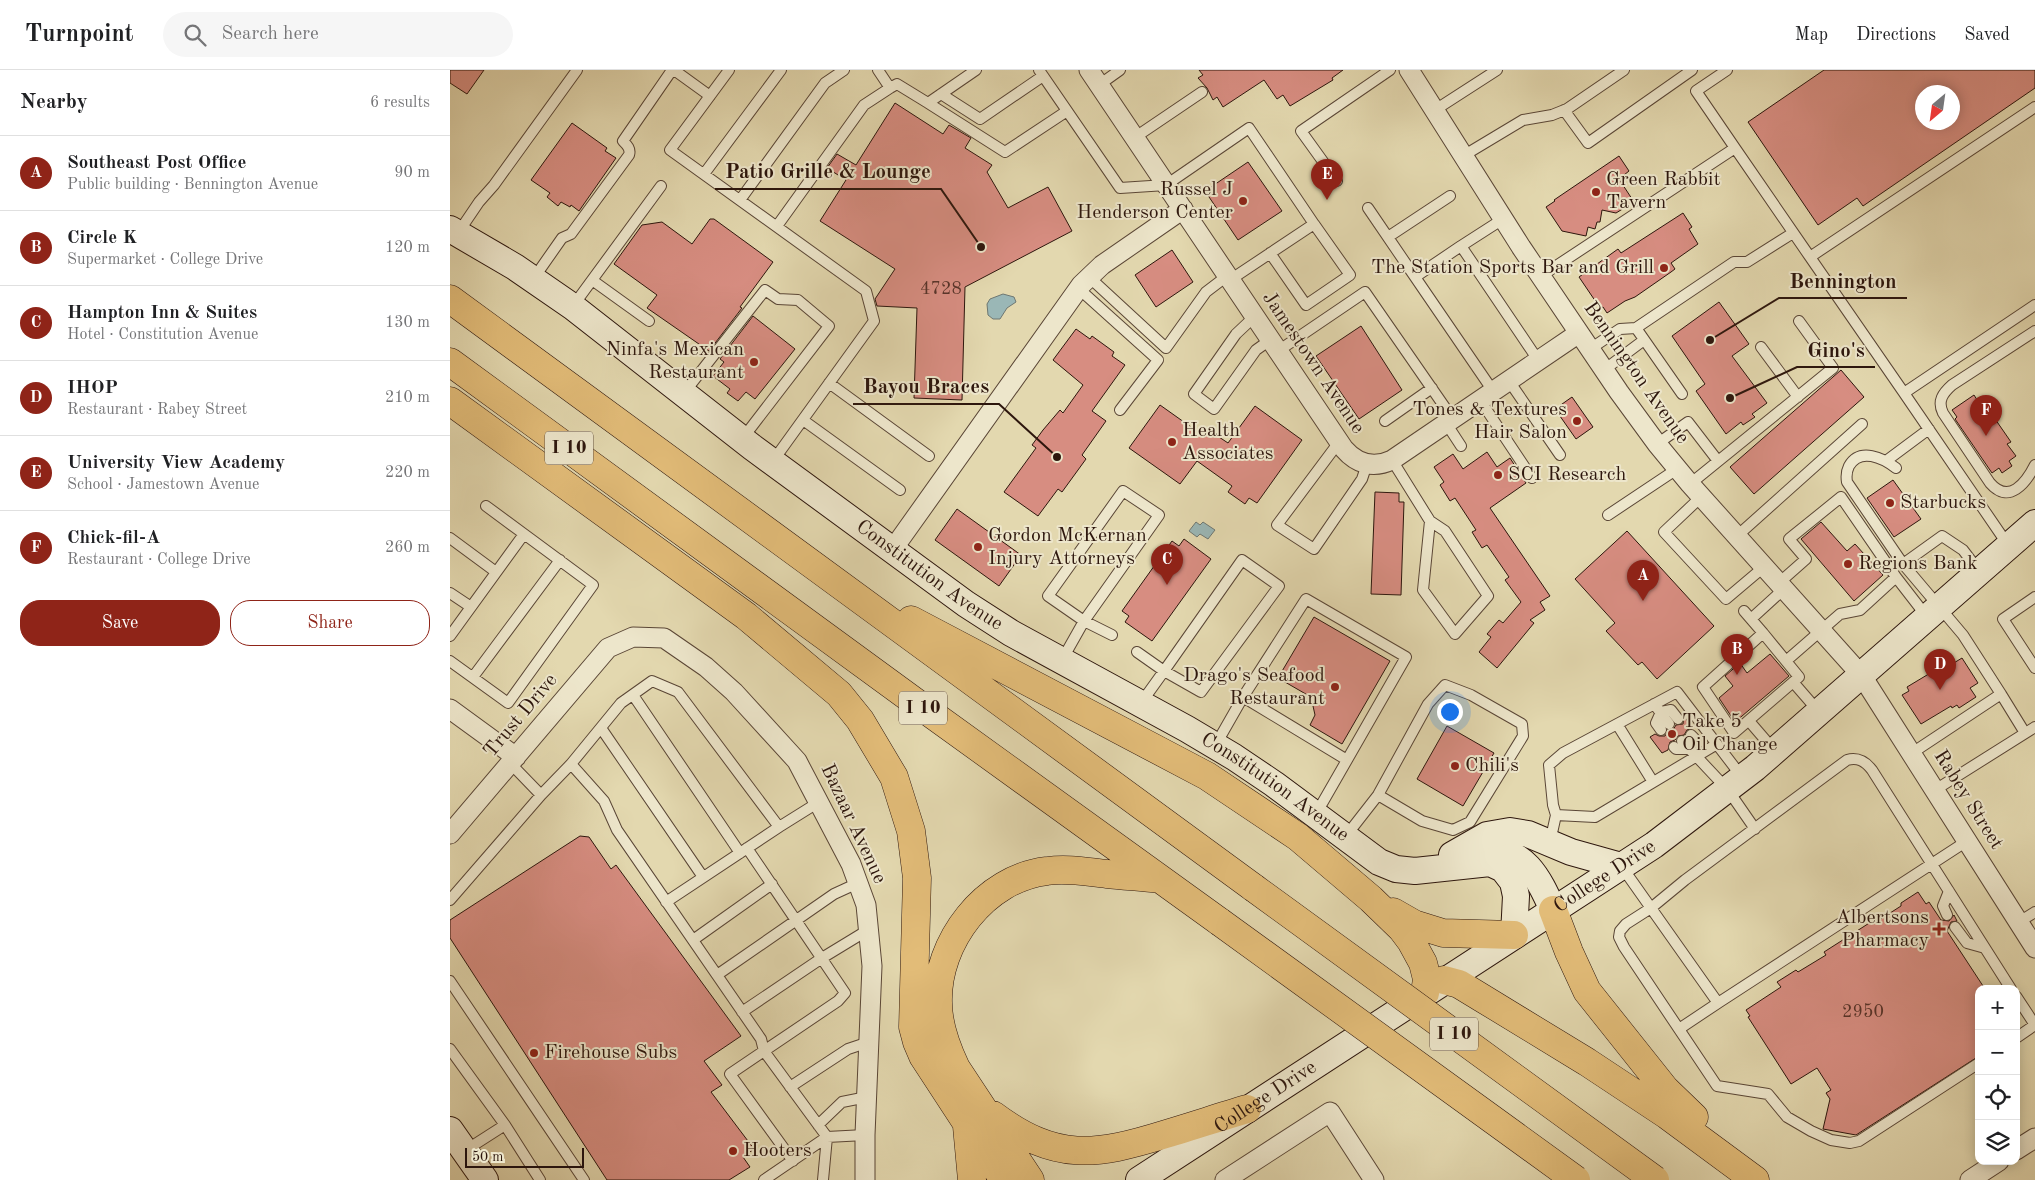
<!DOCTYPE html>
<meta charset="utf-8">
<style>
body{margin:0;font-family:"Old Standard TT",serif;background:#f6f6f6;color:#202124}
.controls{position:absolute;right:15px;bottom:15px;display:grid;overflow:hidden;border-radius:10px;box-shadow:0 2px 12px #0003}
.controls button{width:45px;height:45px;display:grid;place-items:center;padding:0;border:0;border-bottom:1px solid #e0e0e0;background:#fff;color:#202124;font:25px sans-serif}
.compass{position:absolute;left:1465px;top:15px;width:45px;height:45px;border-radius:50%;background:#fff;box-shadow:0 2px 12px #0003;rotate:209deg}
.scale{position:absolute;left:15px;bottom:12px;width:119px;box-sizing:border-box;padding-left:5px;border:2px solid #2d160d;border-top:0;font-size:14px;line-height:18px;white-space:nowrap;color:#2d160d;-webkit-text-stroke:4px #ede6cb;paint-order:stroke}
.you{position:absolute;left:999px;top:641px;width:18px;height:18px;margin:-12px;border:4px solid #fff;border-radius:50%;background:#1a73e8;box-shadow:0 0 0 8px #1a73e833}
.badge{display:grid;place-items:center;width:32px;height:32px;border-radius:50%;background:#8f2418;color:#fff;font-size:16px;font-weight:700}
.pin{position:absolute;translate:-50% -41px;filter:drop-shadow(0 1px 2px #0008)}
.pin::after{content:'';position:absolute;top:26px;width:18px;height:15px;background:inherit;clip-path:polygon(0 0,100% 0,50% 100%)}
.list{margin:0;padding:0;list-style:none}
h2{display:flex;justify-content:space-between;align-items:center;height:65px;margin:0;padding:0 20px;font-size:21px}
h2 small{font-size:16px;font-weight:400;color:#757577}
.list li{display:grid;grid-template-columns:32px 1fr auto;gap:15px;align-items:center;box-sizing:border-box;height:75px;padding:0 20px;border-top:1px solid #e0e0e0}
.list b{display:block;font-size:19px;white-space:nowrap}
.list p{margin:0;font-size:16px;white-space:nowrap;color:#757577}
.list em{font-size:16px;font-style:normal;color:#757577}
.actions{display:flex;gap:10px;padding:15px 20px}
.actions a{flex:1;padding:11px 0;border:1px solid #8f2418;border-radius:20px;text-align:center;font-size:18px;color:#8f2418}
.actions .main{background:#8f2418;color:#fff}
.icon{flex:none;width:28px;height:28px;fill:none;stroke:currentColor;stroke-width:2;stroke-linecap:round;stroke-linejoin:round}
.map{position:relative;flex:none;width:1585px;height:1110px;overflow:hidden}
header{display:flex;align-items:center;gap:30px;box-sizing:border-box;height:70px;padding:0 25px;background:#fff;border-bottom:1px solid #e0e0e0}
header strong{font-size:24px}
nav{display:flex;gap:28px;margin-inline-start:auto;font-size:18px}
.search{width:350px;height:45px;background:#f6f6f6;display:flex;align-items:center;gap:12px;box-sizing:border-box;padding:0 18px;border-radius:28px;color:#757577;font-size:19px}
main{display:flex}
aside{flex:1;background:#fff}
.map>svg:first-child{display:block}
</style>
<header>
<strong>Turnpoint</strong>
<div class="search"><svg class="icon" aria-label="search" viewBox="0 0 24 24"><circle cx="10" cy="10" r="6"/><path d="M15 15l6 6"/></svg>Search here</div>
<nav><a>Map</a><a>Directions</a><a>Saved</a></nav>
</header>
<main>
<aside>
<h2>Nearby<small>6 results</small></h2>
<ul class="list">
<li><span class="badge">A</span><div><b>Southeast Post Office</b><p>Public building · Bennington Avenue</p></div><em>90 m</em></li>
<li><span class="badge">B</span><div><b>Circle K</b><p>Supermarket · College Drive</p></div><em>120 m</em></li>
<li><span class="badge">C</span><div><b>Hampton Inn &amp; Suites</b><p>Hotel · Constitution Avenue</p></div><em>130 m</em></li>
<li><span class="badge">D</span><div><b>IHOP</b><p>Restaurant · Rabey Street</p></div><em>210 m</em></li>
<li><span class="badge">E</span><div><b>University View Academy</b><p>School · Jamestown Avenue</p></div><em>220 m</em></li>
<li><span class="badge">F</span><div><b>Chick-fil-A</b><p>Restaurant · College Drive</p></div><em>260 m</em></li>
</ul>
<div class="actions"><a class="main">Save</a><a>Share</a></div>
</aside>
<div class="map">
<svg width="1585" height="1110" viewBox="0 0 1585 1110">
<rect width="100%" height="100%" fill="#e3d8af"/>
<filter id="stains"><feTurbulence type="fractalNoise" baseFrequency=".004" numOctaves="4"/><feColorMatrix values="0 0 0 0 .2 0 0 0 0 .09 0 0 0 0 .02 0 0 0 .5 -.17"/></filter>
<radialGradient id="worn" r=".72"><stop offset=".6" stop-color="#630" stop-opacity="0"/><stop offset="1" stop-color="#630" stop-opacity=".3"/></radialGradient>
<path fill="#9ab7b6" stroke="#6e7772" d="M553 224 564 227 566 232 557 238 550 249H543L538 245 537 234 540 229Z
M746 452 750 455 753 452 765 460 758 469 750 464 747 467 739 461Z"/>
<path fill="#d78d81" stroke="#2d160d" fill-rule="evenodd" d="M0 0H34L17 24 0 13Z
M749 0H893L882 8 883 10 840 36 833 25 827 29 814 10 773 37 767 27 763 30 757 18 748 8 753 5Z
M1374 0H1585V18L1413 136 1407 128 1368 155 1298 52ZM1472 22H1502V52H1472Z
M445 33 493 64 499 55 521 68 515 78 542 95 537 102 558 138 598 117 622 161 515 217 512 330 464 328 467 238 427 236 425 229 445 199 370 151 396 110 377 98 387 84 406 95Z
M122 53 157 78 155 81 166 88 129 141 121 135 120 137 111 132 108 136 97 127 100 123 81 110Z
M1169 86 1179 101 1169 109 1184 132 1166 143 1152 140 1150 152H1147L1145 159 1138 157 1136 166 1112 161 1096 137 1105 131 1104 130Z
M798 92 832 141 788 170 755 121Z
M1233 143 1242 157 1239 159 1248 174 1221 193 1225 199 1221 202 1185 227 1175 231 1157 243 1153 237 1150 238 1129 207 1168 179 1171 183Z
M260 149H264L323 192 290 237 292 238 259 281 197 238 207 225 164 194 192 155 212 152 242 174Z
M722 180 743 212 706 237 685 205Z
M1269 232 1299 274 1282 286 1317 333 1302 344 1305 347 1293 355 1291 352 1276 364 1246 321 1255 314 1222 266Z
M303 246 345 279 305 329 296 322 288 331 277 323 280 319 263 306 274 292 270 289Z
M911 256 952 320 909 349 866 286Z
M626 259 640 269 642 266 664 282 662 286 675 295 642 341 656 351 632 385 636 389 612 422 608 419 588 446 554 422 586 378 582 375 593 360 610 340 613 343 633 315 603 290Z
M1391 300 1414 327 1304 424 1280 397Z
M1524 325 1529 333 1532 330 1561 372 1557 374 1566 386 1559 391 1562 396 1552 403 1549 398 1542 403 1505 349 1507 347 1502 340Z
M1122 327 1143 357 1126 369 1105 339Z
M710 335 755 367 760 361 778 373 805 336 852 370 807 433 799 428 795 434 778 422 782 416 747 391 730 414 679 378Z
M1037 382 1047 397 1060 388 1076 413 1040 438 1100 526 1090 532 1095 540 1080 550 1084 553 1047 598 1029 582 1041 567 1037 564 1049 550 1053 553 1071 532 1055 510 1059 507 1037 475 1032 478 1022 462 1026 460 1005 428 1000 431 990 415 994 412 984 397 1003 384 1013 399Z
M1443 410 1471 449 1444 467 1417 428Z
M925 422 949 423V432H954L951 525 921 524Z
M507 439 571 485 549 516 485 470Z
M1371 452 1397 481 1405 474 1433 505 1404 531 1351 469Z
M1177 461 1264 556 1207 609 1192 592 1188 595 1156 561 1165 553 1125 509Z
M734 469 761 489 702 571 675 552 679 546 672 541 722 471 729 476Z
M864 547 940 591 892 674 860 655 865 645 861 627 828 608Z
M1320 584 1339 606 1285 652 1269 628 1283 616 1275 606 1290 593 1297 603Z
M1512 588 1528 613 1520 618 1526 627 1509 638 1507 635 1502 638 1501 636 1471 654 1452 625 1459 621 1457 617 1482 602 1484 605Z
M1234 646 1242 658 1237 660 1234 665 1228 666 1225 670 1220 672 1218 680 1212 683 1200 667 1205 664 1209 666H1215L1218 661 1223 660 1226 655 1233 654Z
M997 656 1044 683 1013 736 967 709Z
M130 766 139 767 161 799 166 795 291 966 254 991 272 1015 261 1022 304 1079 293 1087 300 1097 279 1110H157L0 868V850Z
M1468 822 1476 834 1479 832 1491 850 1499 851 1504 845 1507 851 1501 852 1497 861 1535 919H1529V986L1406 1065 1373 1059 1380 1029 1376 1023 1381 1020 1367 998 1341 1014 1298 947 1300 946 1296 940 1331 917 1327 912 1346 900 1348 902 1376 885 1374 882 1424 850 1426 852 1451 836V833Z"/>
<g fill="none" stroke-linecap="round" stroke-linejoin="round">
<g stroke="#5a4636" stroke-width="12">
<path id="lane" d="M224 0 260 26
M279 0 220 80 416 221 424 251 323 391
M428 0 440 18 447 14 478 33 526 0
M589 0 670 118 716 115 799 58 864 154 780 210
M1277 0 1246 21 1285 78
M649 15 670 0
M491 24 530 49 593 6
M478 33 555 82 617 41
M985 40 1047 0
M1114 40 1138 73 1242 0
M684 68 752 22
M1013 86 1073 50 1102 45 1117 39 1174 0
M254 104 331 0
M887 111 851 61 940 0
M290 130 375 13 394 0
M918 138 965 207
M327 156 414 35 440 18
M8 163 29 132 44 115 127 0
M938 167 1000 126
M1011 176 1053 149
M820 183 856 235 900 205 864 154
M1091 206 1285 78 1360 187
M639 207 716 278 756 222 777 206
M84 208 112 168 121 164 179 85C181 79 177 75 173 71L222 0
M142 210 199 251
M628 218 708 290 670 340
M123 236 211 116
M804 247 786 264 744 324 764 339 806 280 820 270
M1585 261 1502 315C1493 323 1487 331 1493 343L1540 413C1559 435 1576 413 1585 395
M1311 277 1348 327
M1140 279 1170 259 1186 258
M828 281 915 222 1003 349
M1154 300 1194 270
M1059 311 1110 385
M379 313 479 386
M1043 321 965 207 1011 176 1088 290
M234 323 315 220 328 229 348 230 379 256 293 368
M1454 323 1360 187 1585 37
M1232 324 1186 258 1284 192H1297L1343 163
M1030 330 1082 408
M353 350 450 420
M935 351 982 318
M996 353 1011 376
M889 372 827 455 864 479 912 409 917 394
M1207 374 1238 352 1268 391
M942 390 980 451 995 461 1038 526 1005 564 973 520 980 451
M1436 391 1479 359
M1446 398C1433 388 1410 377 1399 396 1396 402 1396 406 1397 412L1453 494 1513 565 1551 624 1462 683
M1240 414 1383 298 1349 251
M1252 426 1214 462 1276 529 1315 496
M36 436 74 464
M1158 445 1227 399
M1287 466 1412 354
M0 468 46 502
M1558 475 1454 323 1585 235
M1453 494 1492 466 1513 480 1529 501
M1330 512 1356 489 1339 469 1391 427 1446 507
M0 523 21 537
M1585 527 1553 549 1585 598
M1294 541 1313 563
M1301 549 1335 518
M1313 563 1349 607 1284 663 1253 617Z
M0 566 74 464 143 515 58 633 0 591
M687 582 714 601 792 490 829 516 751 622 714 601 691 633
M612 590 634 551 709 445 673 421 598 526 634 551 662 565
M1336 591 1390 544 1410 540 1446 507 1477 547
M23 607 110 490
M1343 612 1369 642
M1551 624 1575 663
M183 625 290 783
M793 627 856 529 956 587 897 690
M1204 634 1219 654
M1211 642 1221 640 1228 649
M1211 642 1206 653 1211 660
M1299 651 1324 680
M1167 654 1203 712
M151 658 253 807
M1232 671 1278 720 1305 759
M765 676 793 627 897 690 866 744
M1224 677 1226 679H1237
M1237 679 1244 668 1241 665
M121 694 171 633 202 611 228 622 329 757 216 832
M1485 720 1585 657
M91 725 121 694 154 731 167 760 311 969 314 981 388 931 395 923 297 778
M1106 745 1145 747 1267 674
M329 757 369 732
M896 766 928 725 978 634 995 615 1021 625 1072 654 1073 666 1020 752 1003 760 972 751 928 725
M1100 772 1106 745 1103 735 1099 695 1113 683 1227 622 1292 707
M1172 797 1268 933 1517 771
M0 830 91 725 61 694
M1497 845 1493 836 1499 821
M1569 852 1585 842
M1505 857 1517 873 1535 878
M243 870 322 814
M267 905 384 824 408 813
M0 911 134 1110
M1566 926 1585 955
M292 942 372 888 418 860
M1229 959 1268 933
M1566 968 1585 955
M0 979 55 1055 90 1110
M1529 993 1409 1071 1400 1073 1381 1070 1361 1061 1337 1047 1318 1024 1267 1016 1174 877 1169 867 1170 861 1176 854 1201 838 1235 810 1397 690C1408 687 1415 691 1422 700L1561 919
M340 1017 398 979 419 972
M368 1055 392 1032 417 1027
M16 1080 55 1055
M314 1110 377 1067 314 981 280 1004 343 1091
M373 1110 377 1067 415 1065"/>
</g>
<g stroke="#5a4636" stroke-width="21">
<path id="street" d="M639 0 894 379C907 394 923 399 942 390L1129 263
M959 0 1071 177 1169 322 1207 374 1240 414 1412 606 1585 878
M443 479 631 215 652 195 733 139
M0 639 66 687
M0 764 158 578 183 567 214 568 256 597 284 622 347 691 401 794 416 835 422 896 415 1065V1110
M1566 1080 1585 1068
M775 1110 880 1042 924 1110
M1520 1110 1549 1091"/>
</g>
<g stroke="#2d160d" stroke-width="28">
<g id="secondary">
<path id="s1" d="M0 159 65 197 123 237 302 377 516 534 561 563 737 659 784 687 824 714 929 792 946 799 965 801 1040 793 1053 799 1063 812 1066 826 1064 865"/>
<path d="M1034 779C1075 779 1088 807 1103 840"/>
<path d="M1002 785 1037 765 1060 761 1078 764 1121 782 1171 796"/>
<path d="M0 1060 35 1110"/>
<path id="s2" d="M689 1110 1204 775 1305 698 1585 453"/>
</g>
</g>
<g stroke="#2d160d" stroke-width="29">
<path id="highway" d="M0 229 804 818
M0 292 472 637 770 852
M0 331 296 546 389 624 410 650 444 707 461 761 467 808 463 957 467 972 473 986 554 1110
M461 550 757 706 848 767 921 829 952 859 961 871 973 893 977 909 975 923
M1103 840 1119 882 1137 921 1215 1019 1244 1047
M943 842 964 854 993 863 1064 865
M994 910 1009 914 1032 928 1137 992 1217 1045 1305 1110
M543 1045C606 1092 645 1086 716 1064 743 1056 770 1047 797 1039
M517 1056 522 1110
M580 1110 506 998C496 977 488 956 488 933 486 872 535 808 597 801 618 798 637 802 657 804 675 806 693 807 710 809"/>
</g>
<use href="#lane" stroke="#ede6cb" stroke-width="10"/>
<use href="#street" stroke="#ede6cb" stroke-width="19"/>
<use href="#secondary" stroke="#ede6cb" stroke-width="26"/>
<use href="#highway" stroke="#e2bc78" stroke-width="28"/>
<g stroke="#2d160d" stroke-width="29" stroke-linecap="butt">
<path id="highway-bridge" d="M804 818 1205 1110
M770 852 1126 1110"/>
</g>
<use href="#highway-bridge" stroke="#e2bc78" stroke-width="28"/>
</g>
<g fill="#8f2418" stroke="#ede6cb" stroke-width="2">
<circle cx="1146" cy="122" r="5"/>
<circle cx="793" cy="131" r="5"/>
<circle cx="1214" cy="198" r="5"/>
<circle cx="304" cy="292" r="5"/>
<circle cx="1127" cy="351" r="5"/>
<circle cx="722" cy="372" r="5"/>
<circle cx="1048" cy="405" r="5"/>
<circle cx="1440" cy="433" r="5"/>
<circle cx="528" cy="477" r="5"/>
<circle cx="1398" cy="494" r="5"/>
<circle cx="885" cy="617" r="5"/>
<circle cx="1222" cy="664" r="5"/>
<circle cx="1005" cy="696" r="5"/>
<path d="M1486.5 851.5h5v5h5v5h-5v5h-5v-5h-5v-5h5z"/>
<circle cx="84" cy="983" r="5"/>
<circle cx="283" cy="1081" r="5"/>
</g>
<g text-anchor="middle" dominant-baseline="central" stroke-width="4" stroke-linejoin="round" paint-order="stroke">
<g font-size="18" fill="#58342a">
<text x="491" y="219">4728</text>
<text x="1413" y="942">2950</text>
</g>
<g fill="#ede6cb" stroke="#675446" stroke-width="1">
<rect x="95" y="361.5" width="48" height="33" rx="4"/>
<rect x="449" y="621.5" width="48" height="33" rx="4"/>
<rect x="980" y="947.5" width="48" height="33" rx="4"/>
</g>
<g font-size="19" font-weight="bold" fill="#2d160d">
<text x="119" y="378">I 10</text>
<text x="473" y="638">I 10</text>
<text x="1004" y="964">I 10</text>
</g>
<g font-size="20" fill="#2d160d" stroke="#ede6cb" text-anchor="start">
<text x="1156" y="110">Green Rabbit<tspan x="1156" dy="23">Tavern</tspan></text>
<text x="783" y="120" text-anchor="end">Russel J<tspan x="783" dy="23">Henderson Center</tspan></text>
<text x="1204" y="198" text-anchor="end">The Station Sports Bar and Grill</text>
<text x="294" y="280" text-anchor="end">Ninfa's Mexican<tspan x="294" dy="23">Restaurant</tspan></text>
<text x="1117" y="340" text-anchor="end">Tones &amp; Textures<tspan x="1117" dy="23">Hair Salon</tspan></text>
<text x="732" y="361">Health<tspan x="732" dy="23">Associates</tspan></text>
<text x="1058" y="405">SCI Research</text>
<text x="1450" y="433">Starbucks</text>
<text x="538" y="466">Gordon McKernan<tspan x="538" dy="23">Injury Attorneys</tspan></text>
<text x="1408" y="494">Regions Bank</text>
<text x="875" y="606" text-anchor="end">Drago's Seafood<tspan x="875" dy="23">Restaurant</tspan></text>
<text x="1232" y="652">Take 5<tspan x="1232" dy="23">Oil Change</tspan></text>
<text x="1015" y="696">Chili's</text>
<text x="1479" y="848" text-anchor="end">Albertsons<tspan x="1479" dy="23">Pharmacy</tspan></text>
<text x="94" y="983">Firehouse Subs</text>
<text x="293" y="1081">Hooters</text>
</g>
<g font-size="20" fill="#2d160d" stroke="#ede6cb">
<text transform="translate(863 293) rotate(56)">Jamestown Avenue</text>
<text transform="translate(1186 303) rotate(55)">Bennington Avenue</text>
<text stroke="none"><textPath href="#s1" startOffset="592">Constitution Avenue</textPath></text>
<text transform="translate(71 646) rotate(-50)">Trust Drive</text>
<text stroke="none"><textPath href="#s1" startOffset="998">Constitution Avenue</textPath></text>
<text transform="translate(1518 730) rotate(58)">Rabey Street</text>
<text transform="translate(403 754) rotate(65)">Bazaar Avenue</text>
<text stroke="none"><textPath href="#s2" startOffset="556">College Drive</textPath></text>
<text stroke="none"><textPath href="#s2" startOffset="151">College Drive</textPath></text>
</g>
</g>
<path fill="none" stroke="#2d160d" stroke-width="2" d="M531 177L491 119H265M1260 270L1329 228H1457M1280 328L1347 297H1425M607 387L549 334H403"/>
<g fill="#2d160d" stroke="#ede6cb" stroke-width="2">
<circle cx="531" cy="177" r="5"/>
<circle cx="1260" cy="270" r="5"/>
<circle cx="1280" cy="328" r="5"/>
<circle cx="607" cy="387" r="5"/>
</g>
<g font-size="21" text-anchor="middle" font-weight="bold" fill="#2d160d" stroke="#ede6cb" stroke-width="4" stroke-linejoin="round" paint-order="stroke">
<text x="378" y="108">Patio Grille &amp; Lounge</text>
<text x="1393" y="218">Bennington</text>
<text x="1386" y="287">Gino's</text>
<text x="476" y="323">Bayou Braces</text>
</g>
<rect width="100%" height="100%" filter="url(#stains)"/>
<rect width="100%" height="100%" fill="url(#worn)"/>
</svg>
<div class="controls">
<button>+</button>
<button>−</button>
<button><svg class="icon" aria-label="locate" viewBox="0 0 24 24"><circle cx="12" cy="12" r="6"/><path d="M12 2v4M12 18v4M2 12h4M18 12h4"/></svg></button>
<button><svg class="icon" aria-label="layers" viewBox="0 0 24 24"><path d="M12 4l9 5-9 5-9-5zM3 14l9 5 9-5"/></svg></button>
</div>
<svg class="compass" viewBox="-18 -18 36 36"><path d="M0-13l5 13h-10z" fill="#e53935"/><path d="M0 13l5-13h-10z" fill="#757577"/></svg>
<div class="scale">50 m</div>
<div class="you"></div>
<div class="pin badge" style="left:1193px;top:531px">A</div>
<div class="pin badge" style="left:1287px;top:605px">B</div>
<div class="pin badge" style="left:717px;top:515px">C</div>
<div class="pin badge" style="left:1490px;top:620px">D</div>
<div class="pin badge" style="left:877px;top:130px">E</div>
<div class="pin badge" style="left:1536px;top:366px">F</div>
</div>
</main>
